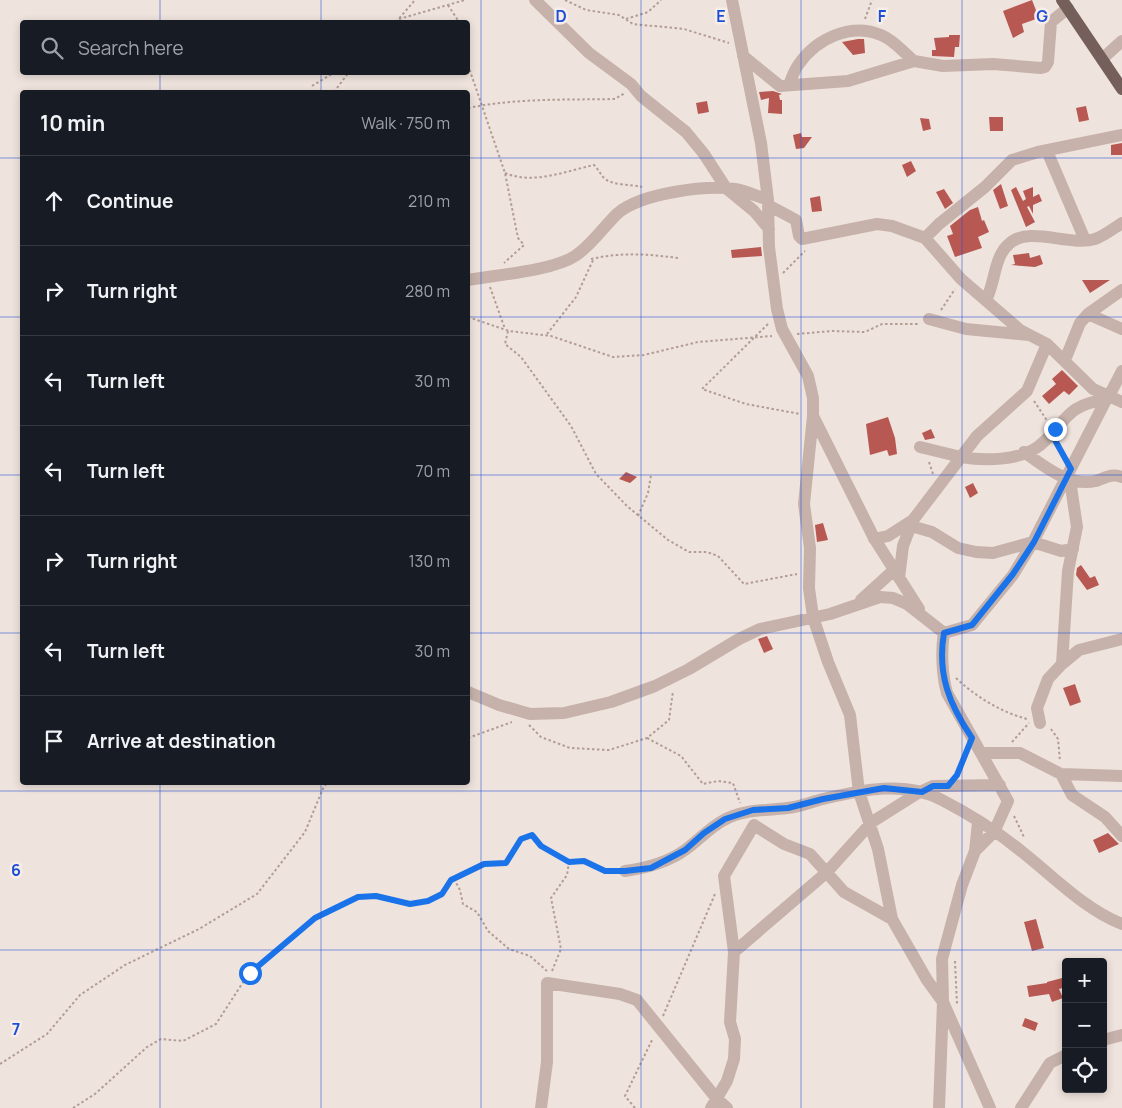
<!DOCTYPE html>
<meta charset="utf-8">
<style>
body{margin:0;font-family:Manrope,sans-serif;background:#20242c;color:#f1f3f6}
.controls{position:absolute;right:15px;bottom:15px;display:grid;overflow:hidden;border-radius:5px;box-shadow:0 2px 8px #0003}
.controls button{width:45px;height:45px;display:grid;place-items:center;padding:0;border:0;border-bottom:1px solid #363941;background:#171b24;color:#f1f3f6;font:25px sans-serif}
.stop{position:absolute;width:15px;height:15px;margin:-11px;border:4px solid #1a73e8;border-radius:50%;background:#fff}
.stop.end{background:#1a73e8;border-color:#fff;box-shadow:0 1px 5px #0008}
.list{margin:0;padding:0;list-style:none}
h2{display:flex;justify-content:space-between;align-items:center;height:65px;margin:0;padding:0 20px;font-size:21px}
h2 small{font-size:16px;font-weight:400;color:#9ea1a6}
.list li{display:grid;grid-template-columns:32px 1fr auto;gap:15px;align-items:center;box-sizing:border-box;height:90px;padding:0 20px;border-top:1px solid #363941}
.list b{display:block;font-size:19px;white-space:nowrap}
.list em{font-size:16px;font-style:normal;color:#9ea1a6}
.icon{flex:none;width:28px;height:28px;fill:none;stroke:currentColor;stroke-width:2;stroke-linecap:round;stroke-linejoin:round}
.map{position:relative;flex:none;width:1122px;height:1108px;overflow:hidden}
.search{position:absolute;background:#171b24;box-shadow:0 2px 8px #0003;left:20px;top:20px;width:450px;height:55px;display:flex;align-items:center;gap:12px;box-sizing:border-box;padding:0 18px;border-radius:5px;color:#9ea1a6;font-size:19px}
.panel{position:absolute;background:#171b24;box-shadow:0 2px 8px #0003;left:20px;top:90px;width:450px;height:695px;border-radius:5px}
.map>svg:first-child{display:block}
</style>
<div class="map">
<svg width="1122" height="1108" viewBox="0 0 1122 1108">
<rect width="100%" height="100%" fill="#efe3dd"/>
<path fill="#b85852" d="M1032 0 1039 18 1022 24 1024 32 1013 38 1003 11Z
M949 35H960L959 47H955L954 57 932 56V50H936L934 38 949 37Z
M858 39H864L865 53 853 55 842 42Z
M773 91 782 94 779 95 780 100H782V114L768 113 769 98 761 100 759 92Z
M707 101 709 112 698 114 696 103Z
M1086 106 1089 120 1079 122 1076 108Z
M989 117H1003V131H990Z
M920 118 929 119 931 129 923 131Z
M801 133 802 137H812L804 148 796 149 793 135Z
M1122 143V155H1111V145Z
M911 161 916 171 907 177 902 165Z
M1001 184 1008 206 1000 209 993 190Z
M1016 187 1023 201 1026 199 1023 191 1033 187V197L1039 194 1042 201 1033 205V214L1029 206 1027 207 1035 222 1026 227 1011 190Z
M944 189 953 203 945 209 936 192Z
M820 196 822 211 812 212 810 198Z
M978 207 982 221 984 220 989 232 978 237 982 248 955 257 947 236 953 234 950 226 970 210Z
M761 247 762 256 732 258 731 250Z
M1029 253 1030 258 1040 255 1043 264 1035 267 1011 265 1015 264 1013 255Z
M1082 280H1110L1090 293Z
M1062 370 1078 386 1069 395 1064 391 1049 404 1042 396 1056 384 1052 379Z
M888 417 895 438 897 454 889 456 887 450 870 455 866 424Z
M931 429 935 438 925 440 922 433Z
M626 472 637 477 630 483 619 479Z
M973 483 978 493 970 498 965 487Z
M823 523 828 540 817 542 815 525Z
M1081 565 1090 578 1095 576 1099 585 1087 590 1076 575 1077 568Z
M767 636 773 649 764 653 758 639Z
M1075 684 1081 702 1070 706 1063 688Z
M1108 833 1119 844 1099 853 1093 840Z
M1036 919 1044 948 1032 951 1024 922Z
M1066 977V987L1059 989 1063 998 1052 1002 1049 994 1029 997 1027 986 1047 983V982Z
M1025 1018 1038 1023 1035 1031 1022 1026Z"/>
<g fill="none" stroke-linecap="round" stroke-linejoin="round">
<path stroke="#b29c94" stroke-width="2" stroke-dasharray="2.5 2.5" stroke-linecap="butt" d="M565 0 586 10 619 15 633 24 684 29 729 43
M448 5 459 22
M399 19 465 0
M626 19 648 12 661 0
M865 19 872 0
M396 22 415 0
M468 65 505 173 518 238 524 245 504 263
M312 86 335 72
M334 92 349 72
M468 108C517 98 565 100 615 99L625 93
M505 173C533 185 566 171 594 165 598 169 600 173 603 177 611 186 631 184 642 187
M591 259C621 252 649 254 678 258
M783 273 805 251
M490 287 505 329
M941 310 955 289
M468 317 509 331 551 336 613 357 644 355 698 342 772 336
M768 324 702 389 746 404 800 414
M508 331 505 344 521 357 571 426 596 474 627 506 668 540 689 552H707L718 556 744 584 797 574
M547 334 576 297 594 258
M797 334 832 331 865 332 882 324H918
M1034 401 1048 422
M1057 444 1064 457
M929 462 933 474
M638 516 648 493 651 475
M956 678C976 697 1001 712 1027 719
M529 725 541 737 570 748 609 750 647 738 669 720 673 691
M1051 729 1058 739 1060 761
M468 738 512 722
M647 738 681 756 703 784 718 781 733 783 740 803
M1012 742 1029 723
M957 774 966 751
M1014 816 1024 837
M454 879 460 890 463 904 477 912 488 931 509 949 530 956 547 971
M955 961 957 1004
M552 971 561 949 551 898 567 875 569 862
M663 1016 715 894
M0 1064 47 1034 80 995 125 965 199 929 257 894 305 832 324 786 329 782
M73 1108 95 1094 147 1047 161 1039 183 1041 216 1024 249 973 315 918 358 897 376 896 410 904 427 901 442 894 451 880 484 864 506 863 521 839 532 835 541 846 569 862 584 861 605 871H613
M635 1108 625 1096 653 1038"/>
<path stroke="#c6b2aa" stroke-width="12" d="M535 0 589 53 631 84 641 96 686 132 704 154 726 188 754 211 769 229
M732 0 761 143 768 200 769 247 777 309 782 329 808 376 813 398V416L804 504 810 548 809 588 813 617 828 662 850 715 859 792 878 849 892 919
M743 56 780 86 848 81 914 61 943 66 993 64 1041 68 1045 67 1048 62 1051 22 1068 8
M1102 59 1122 41
M789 85C792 78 794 70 799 64 816 39 851 22 881 35 894 40 903 52 914 61
M1047 151 1085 240
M768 205 796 220 799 236 802 239 877 224 892 226 925 238 961 279 1020 330 1047 344 1093 389 1109 396 1122 371
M925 238 939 224 985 187 1012 160 1038 152 1122 135
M468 280C495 275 552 271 575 256 591 246 604 226 618 213 642 193 705 185 735 189 746 191 757 196 768 200
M986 300C995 284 994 256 1009 244 1029 225 1069 247 1095 239 1104 236 1114 228 1122 223
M1088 314 1122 290
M929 319 966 329 1029 335
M1065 360 1080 323 1088 314 1122 329
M813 416 874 538 919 609
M920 447 961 457 977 436 1027 391 1047 344
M1024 452C1045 467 1069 487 1096 481 1105 478 1111 473 1122 477
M911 526 932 532 958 548 976 552 993 553 1033 542 1061 551 1073 549
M874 539 888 536 913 520
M899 578 903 546 913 520 961 457C984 461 1019 461 1039 446 1066 424 1065 404 1106 400L1109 396 1122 402
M861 600 894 570
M944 633 972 625 1013 575 1033 542 1106 400
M1062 664 1068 571 1077 527 1070 480
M468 692 499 705 530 714 564 713 611 702 655 686 689 669 739 639 760 629 830 614 880 597 893 598 907 604 944 633C941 650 942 676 947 693L1008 801 994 832 975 851
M1040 723 1037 708 1048 679 1062 664 1079 650 1122 639
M982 753H1020L1061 774 1072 795 1105 817 1122 836
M1061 774 1122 776
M625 871C647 868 667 863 685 850 699 840 709 828 724 820 743 809 765 811 787 808 799 807 811 802 823 799 861 790 906 780 942 800 969 814 998 832 1021 851 1053 876 1084 909 1122 924
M734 952 826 873 872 822 918 793 933 786 1000 785
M1103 1040 1122 1035
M541 1108 547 1062V983L620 994 637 1000 717 1099 727 1108
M711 1108 727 1081 734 1059 735 1039 730 1022 734 952 724 876 754 825 784 844 810 854 844 892 892 919 927 980 943 1002 990 1108
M939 1108 943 1002 942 959 962 885 975 851 978 822
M1021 1108 1050 1063 1066 1055"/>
<path stroke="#755f5b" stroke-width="12" d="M1062 0 1122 89"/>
</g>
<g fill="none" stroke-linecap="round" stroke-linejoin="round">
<path stroke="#1a73e8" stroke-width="6" d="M250 973 315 918 358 897 376 896 410 904 428 901 442 894 451 880 484 864 506 863 521 839 532 835 541 846 569 862 584 861 605 871H625L651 868 685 850 704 833 725 819 753 810 788 808 823 799 884 788 922 792 933 786H948L957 775 972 738C949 704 937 674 944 633L972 625 1013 574 1034 542 1071 469 1051 433 1055 429"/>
</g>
<path fill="none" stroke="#1d4ed8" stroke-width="1" stroke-opacity="0.55" d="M160 0V22M321 0V22M481 0V1108M641 0V1108M801 0V1108M962 0V1108M160 72V92M321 72V92M0 158H22M468 158H1122M0 317H22M468 317H1122M0 475H22M468 475H1122M0 633H22M468 633H1122M160 782V1108M321 782V1108M0 791H1122M0 950H1122"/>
<g font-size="16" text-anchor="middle" font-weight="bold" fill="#1d4ed8" stroke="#f7eee9" stroke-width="5" stroke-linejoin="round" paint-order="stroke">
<text x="561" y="22">D</text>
<text x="721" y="22">E</text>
<text x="882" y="22">F</text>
<text x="1042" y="22">G</text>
<text x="16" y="876">6</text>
<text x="16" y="1035">7</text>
</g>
</svg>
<div class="controls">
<button>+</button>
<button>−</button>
<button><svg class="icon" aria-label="locate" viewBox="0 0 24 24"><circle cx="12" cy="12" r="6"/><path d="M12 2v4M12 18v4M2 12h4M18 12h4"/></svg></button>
</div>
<div class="stop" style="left:250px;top:973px"></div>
<div class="stop end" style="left:1055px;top:429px"></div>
<div class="search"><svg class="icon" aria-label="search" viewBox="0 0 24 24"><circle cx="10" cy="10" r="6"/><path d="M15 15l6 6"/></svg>Search here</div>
<section class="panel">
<h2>10 min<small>Walk · 750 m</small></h2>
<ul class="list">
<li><svg class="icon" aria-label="ahead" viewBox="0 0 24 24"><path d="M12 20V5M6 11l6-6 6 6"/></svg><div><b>Continue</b></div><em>210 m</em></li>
<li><svg class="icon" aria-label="right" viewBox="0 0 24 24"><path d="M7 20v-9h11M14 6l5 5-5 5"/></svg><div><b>Turn right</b></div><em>280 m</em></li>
<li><svg class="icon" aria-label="left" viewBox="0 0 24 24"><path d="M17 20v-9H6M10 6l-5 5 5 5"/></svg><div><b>Turn left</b></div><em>30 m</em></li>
<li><svg class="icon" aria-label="left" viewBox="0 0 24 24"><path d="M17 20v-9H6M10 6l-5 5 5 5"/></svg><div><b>Turn left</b></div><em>70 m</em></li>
<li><svg class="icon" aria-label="right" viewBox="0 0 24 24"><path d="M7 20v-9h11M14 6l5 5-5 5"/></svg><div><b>Turn right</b></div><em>130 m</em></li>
<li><svg class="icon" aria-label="left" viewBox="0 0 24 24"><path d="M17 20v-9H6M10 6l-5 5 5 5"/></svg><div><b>Turn left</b></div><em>30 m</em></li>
<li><svg class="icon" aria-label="arrive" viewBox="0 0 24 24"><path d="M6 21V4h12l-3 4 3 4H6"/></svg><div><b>Arrive at destination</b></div></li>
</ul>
</section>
</div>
